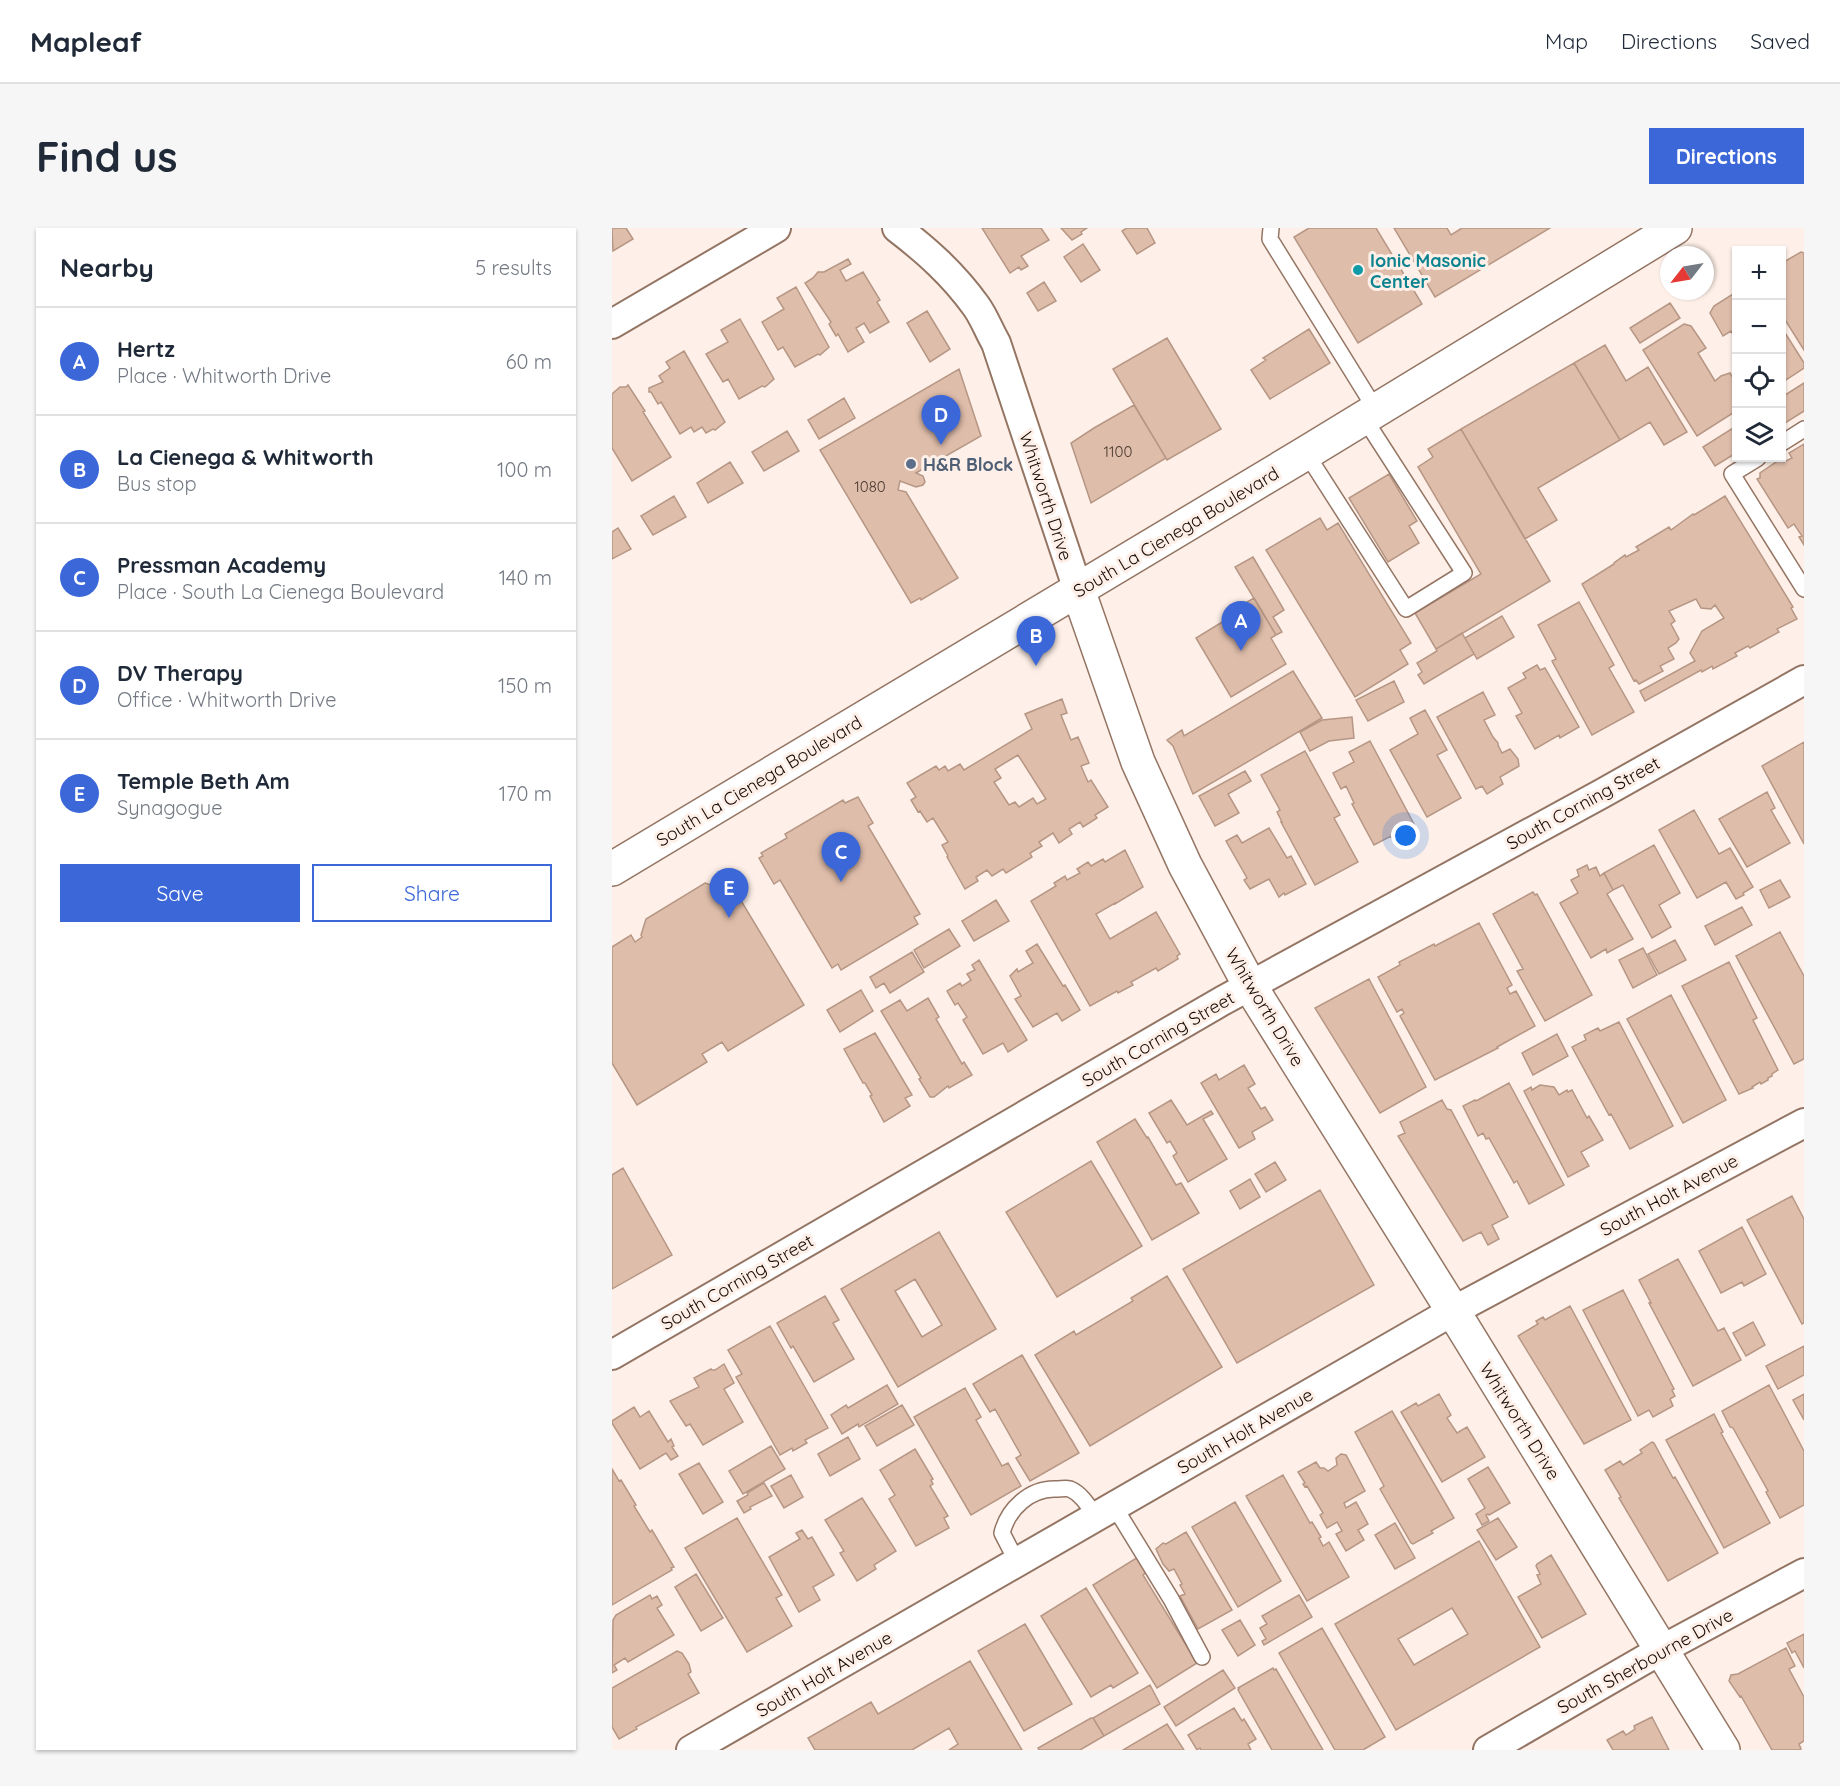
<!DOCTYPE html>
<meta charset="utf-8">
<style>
body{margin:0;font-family:Quicksand,sans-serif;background:#f6f6f7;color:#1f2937}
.controls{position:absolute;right:18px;top:18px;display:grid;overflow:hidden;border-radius:0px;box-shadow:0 2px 4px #0004}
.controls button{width:54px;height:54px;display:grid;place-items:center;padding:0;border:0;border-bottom:2px solid #e0e1e3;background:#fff;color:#1f2937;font:30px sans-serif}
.compass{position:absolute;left:1048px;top:18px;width:54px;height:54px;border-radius:50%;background:#fff;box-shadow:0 2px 4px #0004;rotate:239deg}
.you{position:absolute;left:794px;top:608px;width:21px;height:21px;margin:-15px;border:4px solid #fff;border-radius:50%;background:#1a73e8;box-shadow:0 0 0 9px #1a73e833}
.badge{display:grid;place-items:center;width:39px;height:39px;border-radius:50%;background:#3b67d8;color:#fff;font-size:20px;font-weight:700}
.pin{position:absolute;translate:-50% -50px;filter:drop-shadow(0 2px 3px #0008)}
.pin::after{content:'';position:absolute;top:32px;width:21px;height:18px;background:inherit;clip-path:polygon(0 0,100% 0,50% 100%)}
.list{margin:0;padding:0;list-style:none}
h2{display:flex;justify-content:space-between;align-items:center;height:78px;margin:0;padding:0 24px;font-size:26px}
h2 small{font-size:20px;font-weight:400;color:#747a83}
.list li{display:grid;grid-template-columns:39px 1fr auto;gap:18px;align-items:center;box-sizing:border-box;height:108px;padding:0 24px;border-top:2px solid #e0e1e3}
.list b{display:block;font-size:22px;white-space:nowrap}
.list p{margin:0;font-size:20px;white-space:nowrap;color:#747a83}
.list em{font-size:20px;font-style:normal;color:#747a83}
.actions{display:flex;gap:12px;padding:18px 24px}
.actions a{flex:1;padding:14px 0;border:2px solid #3b67d8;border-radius:0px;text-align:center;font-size:21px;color:#3b67d8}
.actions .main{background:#3b67d8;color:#fff}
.icon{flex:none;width:33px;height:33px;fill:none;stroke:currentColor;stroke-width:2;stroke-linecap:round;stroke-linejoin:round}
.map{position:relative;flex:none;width:1192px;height:1522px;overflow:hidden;border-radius:0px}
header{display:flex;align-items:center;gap:36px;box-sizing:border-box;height:84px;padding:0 30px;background:#fff;border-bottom:2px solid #e0e1e3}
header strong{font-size:28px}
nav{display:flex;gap:33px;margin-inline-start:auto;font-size:21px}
.intro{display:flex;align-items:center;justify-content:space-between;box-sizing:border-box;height:144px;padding:0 36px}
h1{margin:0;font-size:42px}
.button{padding:15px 27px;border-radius:0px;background:#3b67d8;color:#fff;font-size:21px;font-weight:700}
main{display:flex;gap:36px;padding:0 36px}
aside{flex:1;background:#fff;border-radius:0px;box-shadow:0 2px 4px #0004}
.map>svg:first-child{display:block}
</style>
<header>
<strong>Mapleaf</strong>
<nav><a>Map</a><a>Directions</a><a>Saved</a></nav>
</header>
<div class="intro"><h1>Find us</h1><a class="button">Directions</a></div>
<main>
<aside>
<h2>Nearby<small>5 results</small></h2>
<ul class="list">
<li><span class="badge">A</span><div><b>Hertz</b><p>Place · Whitworth Drive</p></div><em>60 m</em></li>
<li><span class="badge">B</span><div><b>La Cienega &amp; Whitworth</b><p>Bus stop</p></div><em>100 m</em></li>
<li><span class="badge">C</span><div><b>Pressman Academy</b><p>Place · South La Cienega Boulevard</p></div><em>140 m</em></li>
<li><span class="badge">D</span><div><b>DV Therapy</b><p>Office · Whitworth Drive</p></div><em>150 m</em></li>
<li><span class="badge">E</span><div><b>Temple Beth Am</b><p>Synagogue</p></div><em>170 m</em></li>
</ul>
<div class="actions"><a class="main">Save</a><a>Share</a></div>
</aside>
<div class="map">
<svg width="1192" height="1522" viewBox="0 0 1192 1522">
<rect width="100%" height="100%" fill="#fef0e8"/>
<path fill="#dfbdab" stroke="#b69684" stroke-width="1.5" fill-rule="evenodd" d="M0 0H14L21 11 1 23Z
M370 0H429L437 12 409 28 416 38 409 42 407 39 398 45Z
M449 0H475L469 4 470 6 460 12Z
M515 0H535L543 15 525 26 510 3Z
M697 0H764L810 76 746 115 682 9Z
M782 0H835L839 7 850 0H938L823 69Z
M471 16 488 42 469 54 452 29Z
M1189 24 1192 25V122L1170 87V35Z
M236 31 239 36 228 42 234 53 251 44 268 72 265 74 277 94 258 105 252 95 244 100 252 114 236 124 226 106 224 108 217 96 219 94 193 55 201 50 206 44H212Z
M432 54 444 73 426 83 415 65Z
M184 59 217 119 208 127 206 126 183 139 171 119 166 122 150 94 172 81 165 70Z
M1124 64V112L1119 103 1111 108 1098 85 1102 78Z
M1058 75 1068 90 1028 115 1018 100Z
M315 83 338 121 318 134 295 95Z
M128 91 162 151 153 159 150 158 127 171 116 151 111 154 94 126 116 114 109 102Z
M1072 96 1079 98 1094 120 1086 125 1103 153 1109 148 1118 145 1124 155V183L1085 208 1031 122Z
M1170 100 1192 135V140L1171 154 1173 159 1170 162Z
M697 101 718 135 658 171 639 142 654 132 651 130Z
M555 110 609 201 555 232 501 141Z
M993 117 1014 153 1036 139 1075 204 1052 217 1038 194 1008 212 962 135Z
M72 123 113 194 103 202 101 201 94 205 90 199 82 204 79 199 68 206 49 174 46 176 39 164H37V160L51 154 47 148 58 140 54 134Z
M962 135 1008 212 926 260 945 292 913 311 849 201Z
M347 141 369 208 304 245 311 248 313 254 311 257 304 259 288 253 286 262 294 264 346 350 309 372 308 370 299 375 208 222Z
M1192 155V183L1170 197V169Z
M16 157 33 183 31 184 59 229 20 253 0 220V166L8 159H14Z
M232 170 243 190 207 211 196 192Z
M522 177 554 230 479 275 459 215 482 200Z
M1124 198V225L1103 238 1091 219Z
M849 201 938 353 824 421 803 385 869 346 806 239 821 229 816 221Z
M175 203 187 223 152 243 140 224Z
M1192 216V317L1187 309 1190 308 1182 296 1176 300 1145 251 1148 250V245L1170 230 1172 234 1180 230 1177 225Z
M118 234 131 255 96 275 85 255Z
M777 246 805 293 797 298 807 315 776 334 737 270Z
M62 268 74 289 41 307 29 288Z
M1113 268 1181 379 1179 380 1185 391 1165 401 1167 404 1138 420 1136 418 1123 425 1125 428 1101 441 1100 438 1090 444 1089 442 1033 473 1028 463 1083 433 1078 425 1090 403 1112 390 1103 377 1099 381 1089 380 1084 371 1057 383 1063 393 1059 396 1067 411 1064 415 1056 420 1062 431 1048 438 1051 443 1027 456 1024 452 1022 453 970 356 1002 336V335L1013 327 1014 329 1027 322 1024 319 1057 299 1059 302 1081 286 1082 287Z
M708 290 715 302 726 295 799 415 788 422 796 436 743 469 654 322Z
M6 300 19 321 0 331V304Z
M641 329 672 382 661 389 670 404 664 407 623 339Z
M642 370 664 407 659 410 674 436 619 469 584 410 630 382 628 378Z
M967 374 1002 437 997 440 1022 484 980 507 940 433 944 431 926 397Z
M890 388 902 409 865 431 853 410Z
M850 405 862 426 812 456 806 447 810 444 805 435 825 423 824 421Z
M925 437 928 442 933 440 967 499 948 510 947 507 923 521 904 488 910 485 896 460 914 450 911 445Z
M681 443 710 490 581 566 561 518 555 512 570 502 572 508Z
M782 453 792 474 756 493 744 472Z
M871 464 883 487 872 492 881 509 886 515V517L890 525 898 521 906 531 907 538 888 549 891 556 875 566 870 558 864 561 825 489Z
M450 471 455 485 449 487 459 512 466 509 477 535 469 538 476 554 479 552 496 579 483 587 485 590 471 599 468 594 457 601 460 606 447 615 441 605 427 614 430 618 418 625 420 629 394 645 391 641 380 648 375 642 364 649 366 653 353 661 335 629 336 628 330 617 336 614 321 590 315 594 308 583 306 584 299 572 304 569 295 555 324 538 327 542 333 538 336 543 348 536 352 542 420 501 413 486ZM406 527 434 571 425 576 421 570 407 579 403 574 397 577 382 554 389 550 383 541Z
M813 482 835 522 825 527 849 570 815 589 778 522 806 506 798 490Z
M740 489 742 510 717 513 698 523 688 504 710 492Z
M758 513 804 600 781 612 779 608 762 617 740 576 742 575 734 558 729 561 721 545 742 534 737 524Z
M1192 514V616L1150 538Z
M693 523 728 587 722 590 746 634 703 657 669 594H670L665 584 668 582 649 547Z
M633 543 639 553 616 566 627 585 603 598 587 568Z
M1155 564 1163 580 1159 582 1178 615 1135 639 1107 591Z
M246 569 261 595 256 598 308 686 302 689 306 696 229 742 226 736 220 740 168 652 162 656 147 630 151 628 149 625 175 610 173 606 231 572 233 575Z
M1082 582 1107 626 1118 620 1141 659 1131 665 1132 667 1124 671 1114 654 1085 670 1047 602Z
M657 600 675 630 679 628 694 656 673 667 672 665 667 669 657 651 638 661 632 652 635 650 614 613 625 607 630 615Z
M1042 617 1068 665 1047 677 1059 699 1040 710 1011 657 1001 662 992 645Z
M513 622 531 659 503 676V675L484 686 498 711 544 684 568 726 565 728 566 731 546 743 544 740 519 754 521 757 506 765 505 763 478 778 419 673 444 658 442 655 453 648 455 652 468 645 465 641 476 634 479 638 491 631 493 634Z
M975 637 977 642 984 639 988 648 992 645 1001 662 995 666 1021 711 995 725 994 721 979 730 948 675 966 665 959 652 967 648 965 642Z
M1168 652 1178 669 1157 680 1148 662Z
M93 655 111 661 119 656 192 777 116 823 110 814 90 826 95 834 25 877 0 835V719L19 707 23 714 30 709 29 707 34 691Z
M921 664 923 667 925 666 980 767 933 793 905 743 911 741 881 686Z
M384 672 397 693 362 713 350 693Z
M1130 679 1140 697 1103 717 1093 698Z
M867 695 900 757 895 760 898 766 904 763 923 798 885 819 886 820 823 852 788 788 792 785 790 781 785 784 766 749 788 737 787 734 822 716 823 718Z
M337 701 348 718 312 740 302 722Z
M1168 704 1192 748V831L1182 836 1124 728Z
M1063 712 1074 732 1047 746 1036 726Z
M425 716 451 758 453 757 468 782 450 793 445 785 421 799 403 771 409 768 398 748 405 741 406 744 421 735 414 723Z
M1031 720 1045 747 1021 760 1007 732Z
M300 724 312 744 278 765 272 755 264 760 258 749Z
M367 732 415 812 396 824 391 815 371 826 351 792 355 789 346 775 343 777 335 763 348 755 350 758 359 752 355 746 363 742 360 737Z
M1117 734 1145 790 1141 792 1166 842 1160 846V848L1156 850V852L1149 856 1148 854 1140 859 1141 860 1127 866 1070 758Z
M757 751 814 859 768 885 703 780Z
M249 762 261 783 228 804 215 782Z
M1059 767 1114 872 1071 895 1015 791Z
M316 770 327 789 324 791 350 836 352 834 360 847 337 860 336 858 322 869H318L307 851 309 850 269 783 288 772 295 783Z
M1007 794 1061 898 1018 921 999 886 997 887 960 819 974 812 972 807 986 800 988 803Z
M263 805 300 867 293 870 298 878 272 894 258 868 260 867 253 855H251L232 821Z
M945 806 956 828 921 847 910 825Z
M632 837 643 856 636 860 649 881 653 879 661 892 640 904 643 911 627 920 589 855 604 846 607 852Z
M897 855 952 957 917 976 905 953 902 955 877 910 874 911 871 905 866 908 851 878 863 872 864 873Z
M928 857 942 859 947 867 955 862 956 864 960 862 975 890 977 888 991 912 969 924 977 938 956 949 912 863 919 859 920 862Z
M559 872 575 897 599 883 601 886 591 891 615 931 576 954 561 928 565 925 558 913 555 915 537 885Z
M830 872 835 881 839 882 896 989 880 997 887 1011 876 1017 869 1004 851 1013 786 908 793 905 788 894Z
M523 891 535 910 536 909 564 957 569 955 587 985 540 1012 485 914Z
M479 933 530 1018 445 1069 394 984Z
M663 934 674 952 654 964 643 946Z
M11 940 60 1027 0 1061V947Z
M638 951 648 969 628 981 618 963Z
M708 962 762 1057 625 1135 571 1041Z
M1180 968 1192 991V1095L1190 1096 1135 992Z
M1130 999 1154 1046 1132 1058 1130 1054 1109 1065 1087 1023Z
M327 1004 384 1101 286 1159 229 1061ZM303 1051 330 1097 310 1109 283 1063Z
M1066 1031 1106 1103 1112 1100 1129 1132 1081 1158 1037 1075H1039L1027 1052Z
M555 1048 610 1139 478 1218 423 1127 462 1103 464 1107 521 1073 519 1070Z
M1011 1062 1062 1161 1060 1162 1063 1168 1058 1171 1061 1178 1041 1189 1037 1182 1026 1188 971 1082Z
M213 1068 227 1092 221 1095 242 1131 202 1154 181 1118 179 1120 165 1095Z
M958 1078 1019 1192 972 1216 906 1108 926 1096 924 1093 931 1089 933 1092Z
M1141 1094 1153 1117 1134 1128 1121 1105Z
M158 1098 216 1200 193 1212 195 1215 181 1223 180 1220 168 1227 124 1149 130 1146 116 1122Z
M1192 1118V1147L1166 1161 1154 1138Z
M410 1127 467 1225 418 1253 404 1230 409 1227 383 1181 378 1184 361 1156Z
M112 1136 122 1155 112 1161 131 1194 91 1217 78 1196 74 1198 58 1173 87 1159 82 1150 99 1141 100 1142H103Z
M275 1157 286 1176 247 1199 246 1196 230 1206 219 1187 234 1177 236 1180Z
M1157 1157 1192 1223V1277L1168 1290 1154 1264 1156 1263 1121 1200 1118 1199 1110 1183Z
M353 1160 369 1189 364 1192 390 1238 396 1235 409 1258 359 1287 302 1189Z
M827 1166 839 1187 835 1190 845 1205 855 1199 873 1229 830 1254 789 1184 804 1175 806 1178Z
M1192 1166V1192L1181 1172Z
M290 1177 302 1197 265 1218 253 1198Z
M22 1179 28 1189 37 1183 56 1214 59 1211 62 1218 60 1219 66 1228 59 1232 54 1225 28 1241 0 1195V1193Z
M780 1183 842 1290 819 1303 821 1305 801 1316 799 1315 768 1261 772 1258 743 1204Z
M1102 1186 1111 1204 1109 1205 1158 1295 1112 1320 1054 1212Z
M236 1209 248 1231 218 1248 206 1226Z
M1040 1214 1042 1215 1061 1250 1063 1249 1106 1325 1056 1353 1007 1270 1009 1269 993 1242 1008 1233 1011 1237 1030 1225 1028 1222Z
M159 1218 173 1241 131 1266 117 1243Z
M303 1221 321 1251 319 1252 321 1256 318 1258 336 1288 332 1290 337 1300 304 1318 277 1271 283 1267 268 1242Z
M729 1226 734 1227 753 1263 732 1275 734 1280 744 1274 756 1296 746 1302 752 1312 734 1323 724 1306 730 1303 725 1294 715 1300 708 1287 711 1285 695 1258 693 1259 691 1256 693 1255 686 1244 704 1234 708 1240H712L716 1243 725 1237 724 1230Z
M87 1235 111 1274 91 1286 67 1246Z
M876 1239 898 1275 877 1287 876 1286 874 1287 877 1293 870 1297 864 1286 873 1280 856 1251Z
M0 1241 7 1253 9 1252 24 1277 22 1278 38 1304 40 1302 62 1339 59 1340 60 1342 0 1377Z
M179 1247 191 1269 172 1280 159 1258Z
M671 1247 698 1295 700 1294 709 1309 707 1310 711 1318 717 1314 737 1349 695 1373 634 1268Z
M152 1255 160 1268 138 1279 139 1281 132 1285 125 1273 136 1267 135 1265Z
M250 1270 284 1323 262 1337 264 1341 245 1353 228 1325 232 1323 213 1292Z
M623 1274 669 1353 626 1379 580 1299Z
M125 1290 170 1367 164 1370 180 1398 135 1424 73 1320Z
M886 1290 905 1319 884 1332 865 1302Z
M783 1295 803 1330 783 1341 763 1307Z
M190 1302 196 1311 200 1309 222 1347 201 1359 208 1372 187 1384 157 1329 188 1311 184 1305Z
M574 1304 620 1382 586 1401 568 1368 573 1366 568 1357 570 1356 562 1341 557 1343 551 1336 544 1321 551 1315 554 1316Z
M867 1313 928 1419 784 1502 723 1396ZM840 1380 856 1406 802 1437 786 1411Z
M939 1327 974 1386 930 1410 906 1369 929 1356 925 1347 928 1346 924 1338 925 1336Z
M526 1329 535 1344 531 1347 585 1435 545 1460 481 1357Z
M84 1346 111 1390 89 1403 63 1359Z
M474 1360 526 1445 501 1460 499 1457 479 1469 429 1388Z
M38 1367 40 1371 45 1368 50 1377 45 1380 62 1407 16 1434 13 1430 2 1437 5 1442 0 1445 1 1392 4 1387Z
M687 1367 700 1389 652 1417 650 1413 654 1411 648 1400 655 1396 650 1388Z
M628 1392 643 1417 626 1428 610 1402Z
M413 1396 460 1476 412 1503 366 1423Z
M710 1400 773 1509 751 1522H723L667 1425Z
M1192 1406V1440L1183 1423 1180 1425 1175 1415Z
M1174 1420 1183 1438 1177 1441 1192 1469V1513L1187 1516 1189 1521 1187 1522H1160L1129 1468 1128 1469 1117 1453 1119 1447 1126 1446Z
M65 1423 70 1425 77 1436 79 1444 76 1446 87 1465 24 1499 25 1501 7 1511 0 1499V1460Z
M358 1433 410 1522H337L346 1516 337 1500 300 1522H203L196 1510 259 1474 266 1486Z
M661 1440 662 1442 664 1441 711 1522H660L626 1462 627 1461 626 1460Z
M611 1442 623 1460 564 1498 552 1479Z
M538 1457 548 1476 492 1508 481 1490Z
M622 1480 630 1493 632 1491 644 1511 636 1516 639 1522H589L588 1520 585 1522 576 1507Z
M1040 1489 1057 1522H1001L995 1512 1011 1503 1014 1507 1023 1501 1022 1498Z
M479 1490H481L492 1508 468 1522H427L426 1520Z
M555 1496 572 1522H511Z"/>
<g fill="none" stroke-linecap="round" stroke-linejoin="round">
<g stroke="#947564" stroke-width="18">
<path id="service" d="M659 0 658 11 764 182
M1170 215 1192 201
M694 225 794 381 852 345 752 190
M1146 230 1120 246 1192 361
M502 1278 559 1371 590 1429
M405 1334 390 1305C396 1281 418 1260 444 1261 449 1261 454 1260 458 1261 470 1266 477 1279 484 1289"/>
</g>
<g stroke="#947564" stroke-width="32">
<path id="minor" d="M285 0C315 23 341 46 364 78 372 89 377 103 384 115L466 362
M0 96 164 0
M0 1127 610 773 991 565 1192 452
M79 1522 841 1083 1192 895
M876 1522 1049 1422 1192 1345"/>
</g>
<g stroke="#947564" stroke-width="36">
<path id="tertiary" d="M466 362 526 534 573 637 638 758 841 1083 1111 1522"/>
</g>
<g stroke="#947564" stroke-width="36">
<path id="primary" d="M0 641 694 225 1063 0"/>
</g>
<use href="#service" stroke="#fff" stroke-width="15"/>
<use href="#minor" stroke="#fff" stroke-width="28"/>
<use href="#tertiary" stroke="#fff" stroke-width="33"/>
<use href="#primary" stroke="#fff" stroke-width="33"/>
</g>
<circle fill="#0f9aa8" stroke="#fef0e8" stroke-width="2" cx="746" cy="42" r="6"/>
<circle fill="#5c6f8a" stroke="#fef0e8" stroke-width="2" cx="299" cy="236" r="6"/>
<g text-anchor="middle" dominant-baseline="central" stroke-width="6" stroke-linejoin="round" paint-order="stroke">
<g font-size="15" fill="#48382e">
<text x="506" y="223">1100</text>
<text x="258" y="258">1080</text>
</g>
<g font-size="18" font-weight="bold" fill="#0d838f" stroke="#fef0e8" text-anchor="start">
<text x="758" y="32">Ionic Masonic<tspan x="758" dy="21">Center</tspan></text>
</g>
<g font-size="18" font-weight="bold" fill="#4e5e75" stroke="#fef0e8" text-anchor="start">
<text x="311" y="236">H&amp;R Block</text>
</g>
<g font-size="18" fill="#160b05" stroke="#fef0e8">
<text transform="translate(434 268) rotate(72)">Whitworth Drive</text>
<text transform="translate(564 304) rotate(-31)">South La Cienega Boulevard</text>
<text transform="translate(147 553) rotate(-31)">South La Cienega Boulevard</text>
<text transform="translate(971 575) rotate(-29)">South Corning Street</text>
<text transform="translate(653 779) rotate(59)">Whitworth Drive</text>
<text transform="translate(546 811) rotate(-30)">South Corning Street</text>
<text transform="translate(1057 967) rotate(-28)">South Holt Avenue</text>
<text transform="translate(125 1054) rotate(-30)">South Corning Street</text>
<text transform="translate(908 1193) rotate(58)">Whitworth Drive</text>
<text transform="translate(633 1203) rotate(-30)">South Holt Avenue</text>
<text transform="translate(1033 1433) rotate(-29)">South Sherbourne Drive</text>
<text transform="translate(212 1446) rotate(-30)">South Holt Avenue</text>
</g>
</g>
</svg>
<div class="controls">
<button>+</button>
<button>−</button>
<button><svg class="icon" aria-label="locate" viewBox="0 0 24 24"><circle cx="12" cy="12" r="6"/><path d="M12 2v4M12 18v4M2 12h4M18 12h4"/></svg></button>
<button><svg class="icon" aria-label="layers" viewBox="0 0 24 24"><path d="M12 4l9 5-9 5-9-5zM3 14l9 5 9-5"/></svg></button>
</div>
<svg class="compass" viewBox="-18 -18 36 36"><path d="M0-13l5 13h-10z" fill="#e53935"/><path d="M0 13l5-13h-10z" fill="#747a83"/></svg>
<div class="you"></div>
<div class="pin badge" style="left:629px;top:423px">A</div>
<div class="pin badge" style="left:424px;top:438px">B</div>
<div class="pin badge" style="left:229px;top:654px">C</div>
<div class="pin badge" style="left:329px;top:217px">D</div>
<div class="pin badge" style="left:117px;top:690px">E</div>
</div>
</main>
